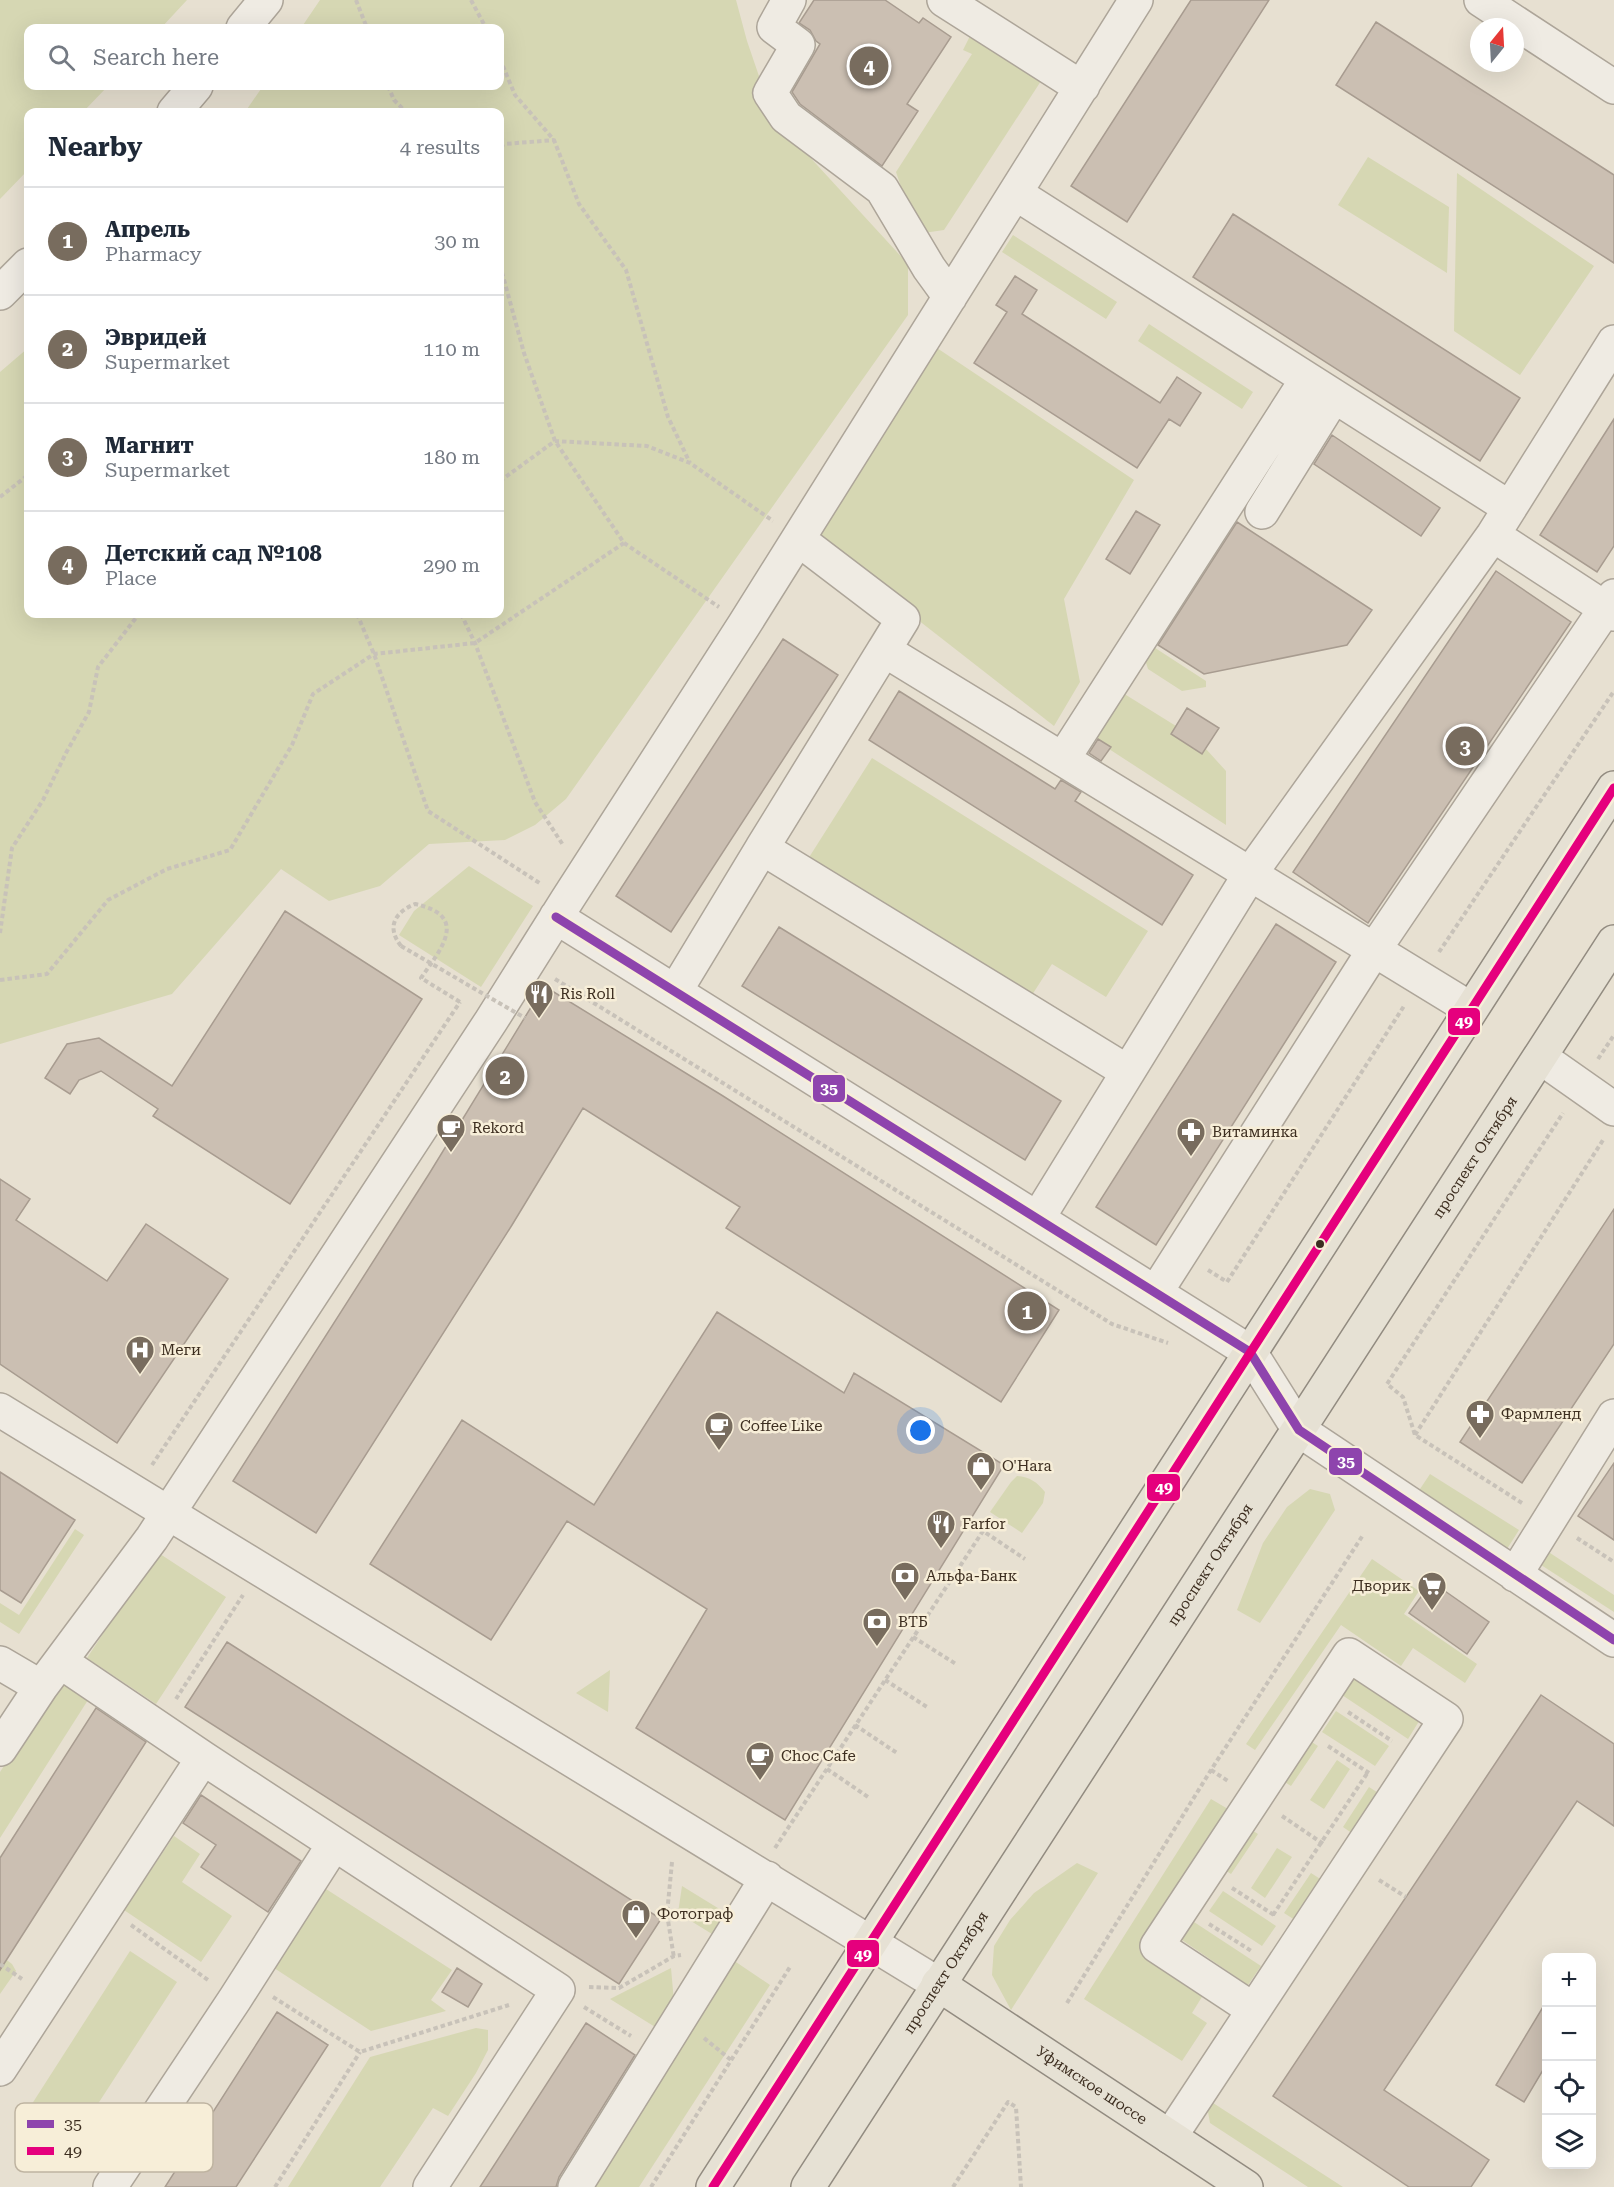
<!DOCTYPE html>
<meta charset="utf-8">
<style>
body{margin:0;font-family:"Roboto Serif",serif;background:#f2f2f3;color:#1f2937}
.controls{position:absolute;right:18px;bottom:18px;display:grid;overflow:hidden;border-radius:12px;box-shadow:0 6px 24px #0002}
.controls button{width:54px;height:54px;display:grid;place-items:center;padding:0;border:0;border-bottom:2px solid #e0e1e3;background:#fff;color:#1f2937;font:30px sans-serif}
.compass{position:absolute;left:1470px;top:18px;width:54px;height:54px;border-radius:50%;background:#fff;box-shadow:0 6px 24px #0002;rotate:18deg}
.you{position:absolute;left:921px;top:1431px;width:21px;height:21px;margin:-15px;border:4px solid #fff;border-radius:50%;background:#1a73e8;box-shadow:0 0 0 9px #1a73e833}
.badge{display:grid;place-items:center;width:39px;height:39px;border-radius:50%;background:#786c5e;color:#fff;font-size:20px;font-weight:700}
.pin{position:absolute;translate:-50% -50%;border:3px solid #fff;box-shadow:0 2px 6px #0006}
.list{margin:0;padding:0;list-style:none}
h2{display:flex;justify-content:space-between;align-items:center;height:78px;margin:0;padding:0 24px;font-size:26px}
h2 small{font-size:20px;font-weight:400;color:#747a83}
.list li{display:grid;grid-template-columns:39px 1fr auto;gap:18px;align-items:center;box-sizing:border-box;height:108px;padding:0 24px;border-top:2px solid #e0e1e3}
.list b{display:block;font-size:22px;white-space:nowrap}
.list p{margin:0;font-size:20px;white-space:nowrap;color:#747a83}
.list em{font-size:20px;font-style:normal;color:#747a83}
.icon{flex:none;width:33px;height:33px;fill:none;stroke:currentColor;stroke-width:2;stroke-linecap:round;stroke-linejoin:round}
.map{position:relative;flex:none;width:1614px;height:2187px;overflow:hidden}
.search{position:absolute;background:#fff;box-shadow:0 6px 24px #0002;left:24px;top:24px;width:480px;height:66px;display:flex;align-items:center;gap:15px;box-sizing:border-box;padding:0 21px;border-radius:12px;color:#747a83;font-size:22px}
.panel{position:absolute;background:#fff;box-shadow:0 6px 24px #0002;left:24px;top:108px;width:480px;height:510px;border-radius:12px}
.map>svg:first-child{display:block}
</style>
<div class="map">
<svg width="1614" height="2187" viewBox="0 0 1614 2187">
<rect width="100%" height="100%" fill="#e7e0d1"/>
<path fill="#d6d7b3" d="M0 0H187L161 28H28V86H108L83 112H28V170L0 199Z
M320 0H736L747 41 773 117 908 264V315L566 799 535 825 505 840 429 844 380 886 329 901 281 869 172 994 0 1044V372L28 348V614H500V112H245L263 86H500V28H301Z
M971 34 1041 81 944 230 917 234 896 172 972 54 963 50Z
M1368 157 1449 207 1447 273 1338 205Z
M1457 173 1594 266 1520 375 1454 331Z
M1013 235 1117 302 1106 319 1002 252Z
M1149 324 1253 392 1242 409 1138 341Z
M928 342 1134 480 1064 599 1080 682 1054 726 813 538Z
M1149 644 1206 681V687L1182 691 1148 669 1141 647Z
M1118 690 1176 726 1171 734 1202 754 1206 749 1226 771V825L1109 749 1110 747 1089 733Z
M872 758 1148 931 1106 997 1052 964 1030 998 808 859Z
M469 866 533 906 481 987 399 935 414 911Z
M1430 1474 1519 1530 1507 1549 1418 1492Z
M1017 1476C1030 1477 1037 1482 1045 1492L1043 1503 1022 1533 990 1512 1011 1482Z
M1310 1489 1330 1494 1335 1510 1260 1623 1237 1610 1263 1543 1287 1507Z
M75 1529 84 1535 19 1634 0 1622V1603L19 1615Z
M1547 1551 1614 1595V1612L1538 1563Z
M157 1552 226 1597 156 1704 87 1658Z
M1372 1559 1419 1591 1404 1614 1477 1664 1465 1683 1413 1648 1401 1666 1341 1625 1255 1750 1246 1744Z
M610 1670 608 1712 576 1693Z
M1355 1675 1421 1718 1408 1739 1342 1695Z
M61 1680 88 1700 0 1838V1772Z
M1336 1711 1389 1746 1375 1766 1322 1732Z
M1304 1737 1318 1746 1291 1786 1277 1777Z
M1337 1760 1350 1769 1324 1809 1310 1800Z
M1369 1787 1383 1796 1356 1836 1343 1827Z
M1211 1799 1228 1809 1139 1950 1205 1992 1192 2013 1207 2023 1182 2061 1084 1999Z
M1244 1825 1258 1834 1231 1874 1217 1865Z
M174 1836 200 1854 182 1882 232 1916 201 1962 124 1910Z
M1277 1848 1292 1857 1265 1898 1251 1888Z
M1077 1863 1098 1873 1011 2010 992 1975 994 1946 1010 1920 1034 1893Z
M1311 1873 1325 1882 1298 1922 1284 1913Z
M682 1886 726 1913 712 1934 678 1913Z
M326 1889 452 1970 431 2000 446 2011 371 2031 274 1968Z
M1223 1891 1276 1926 1262 1946 1209 1911Z
M1194 1922 1261 1966 1248 1985 1182 1940Z
M130 1951 177 1982 68 2150 21 2121Z
M0 1955 12 1964 16 1971 0 1994Z
M733 1960 770 1985 639 2187H586Z
M671 1968 675 2013 660 2030 610 1999Z
M476 2028 488 2030V2050L476 2073 448 2116 433 2108 380 2187H288L370 2057Z
M1210 2101 1343 2187H1308L1210 2123 1208 2112Z"/>
<path fill="#cbbfb2" stroke="#a89c90" stroke-width="1.5" d="M814 0H885L919 23 923 18 951 37 907 104 918 111 882 166 800 104 792 92 820 44 816 41 810 30 799 23Z
M1191 0H1269L1127 222 1071 186Z
M1376 22 1614 175V263L1336 85Z
M1233 214 1520 398 1480 461 1193 277Z
M1015 276 1037 290 1022 314 1160 403 1177 377 1201 393 1180 426 1169 419 1137 468 974 363 1007 312 996 305Z
M1614 419V546L1597 572 1540 535Z
M1332 435 1440 508 1421 536 1314 464Z
M1136 511 1160 525 1130 574 1106 559Z
M1237 522 1372 610 1347 645 1204 674 1158 645Z
M1496 571 1571 622 1368 923 1293 872Z
M783 639 838 675 671 932 616 896Z
M899 691 1055 789 1061 780 1081 792 1075 801 1193 875 1162 925 869 740Z
M1187 708 1219 728 1202 754 1171 734Z
M1098 739 1111 747 1101 761 1089 753Z
M285 911 422 999 290 1204 153 1116 158 1109 101 1071 79 1080 70 1094 45 1078 67 1044 99 1038 172 1086Z
M1276 924 1336 962 1156 1245 1096 1207Z
M779 927 1061 1101 1025 1160 742 986Z
M544 986 723 1096 1059 1310 1001 1402 726 1228 740 1207 583 1108 512 1225 316 1533 233 1481 429 1174Z
M0 1179 30 1199 16 1220 107 1281 146 1224 228 1279 117 1443 0 1364Z
M1614 1209V1344L1522 1483 1460 1442Z
M717 1312 844 1393 854 1373 1004 1465 785 1820 636 1728 707 1609 567 1521 491 1640 370 1564 462 1420 594 1505Z
M1614 1463V1540L1578 1516Z
M0 1472 75 1520 21 1603 0 1590Z
M1432 1582 1489 1622 1467 1654 1409 1613Z
M227 1642 661 1919 619 1984 185 1707Z
M1541 1695 1614 1744V1826L1577 1801 1384 2090 1489 2160 1471 2187H1409L1273 2096Z
M96 1708 146 1742 0 1970V1858Z
M201 1795 301 1861 268 1912 201 1867 216 1845 183 1823Z
M457 1968 482 1984 468 2007 442 1992Z
M1546 2002V2065L1524 2102 1496 2085Z
M277 2012 328 2045 236 2187H165Z
M586 2023 635 2055 559 2177 556 2187H480Z"/>
<g fill="none" stroke-linecap="round" stroke-linejoin="round">
<g stroke="#ada599" stroke-width="36">
<path id="minor" d="M789 0 774 27 798 45 770 93 786 117 882 189 929 268 950 297
M944 0 1068 79 1083 86
M1481 0 1614 87
M243 28 266 0
M174 112 196 86
M1015 193 1510 508
M0 293 28 265
M1262 512 1334 396
M1493 535 1614 614
M798 539 903 619 884 650 1471 1009
M1063 759 1307 379
M762 848 884 650
M556 917 1250 1352 1299 1430 1614 1640
M676 990 762 848 1128 1072
M1540 1057 1614 1109
M1038 1218 1250 874 1493 535 1614 342
M1156 1292 1374 950 1614 596
M0 1410 938 1984
M1515 1575 1614 1416
M61 1662 203 1758 558 1990 430 2187
M0 1663 41 1687
M0 1749 41 1687 152 1538 491 1021 567 900 744 625 1136 0
M0 2069 203 1758
M1170 2137 1446 1719 1349 1655 1157 1946 1254 2010
M110 2187 235 1999 334 1844
M575 2187 767 1878"/>
</g>
<g stroke="#928b80" stroke-width="36">
<g id="major">
<path id="s1" d="M938 1984 1246 2187"/>
<path d="M713 2187 1614 788"/>
<path id="s2" d="M808 2187C1074 1771 1346 1358 1614 942"/>
</g>
</g>
<path stroke="#c8c2b9" stroke-width="4" stroke-dasharray="4.5 3" stroke-linecap="butt" d="M356 0 367 28
M471 0 486 28
M500 59 515 95 554 140 579 204 626 270 668 417 690 463
M388 86 394 100 406 112
M500 146 505 144 554 140
M500 265 524 353 555 441 624 543 719 607
M500 481 555 441 647 446 690 463 773 521
M0 497 28 475
M357 614 374 654 428 811 541 884
M461 614 475 643 535 802 563 845
M0 933 12 848 43 800 66 753 89 712 98 667 139 614
M401 946C386 927 395 912 415 904 470 916 441 949 421 978L460 1002
M1439 952 1614 691
M555 979 1112 1324 1168 1343
M0 980 47 974 108 900 167 869 230 850 292 745 313 694 374 654 475 643 624 543
M1598 1059 1614 1035
M1208 1270 1227 1282 1404 1006
M1415 1435 1603 1140
M152 1465 460 1002
M1522 1503 1415 1435 1403 1397 1387 1384 1563 1113
M1577 1538 1614 1562
M913 1637 956 1664
M885 1680 927 1707
M176 1699 243 1595
M1348 1712 1392 1741
M855 1725 897 1753
M1328 1746 1369 1773
M827 1769 868 1797
M1211 1770 1228 1781
M1282 1816 1325 1845
M775 1848 983 1531 1025 1559
M672 1862 667 1914 674 1958
M1379 1880 1406 1897
M1232 1888 1274 1915
M1273 1915 1368 1772
M1209 1924 1253 1952
M131 1925 208 1980
M0 1964 22 1979
M589 1987 619 1988 674 1956 681 1955
M273 1997 360 2052 509 2005
M1067 2003 1211 1770 1363 1535
M584 2007 631 2036
M704 2038 731 2060
M275 2187 360 2052
M651 2187 790 1967
M953 2187 1008 2102 1016 2107 1021 2187"/>
<use href="#minor" stroke="#efebe3" stroke-width="33"/>
<use href="#major" stroke="#e6e1d4" stroke-width="33"/>
<path stroke="#c8c2b9" stroke-width="4" stroke-dasharray="4.5 3" stroke-linecap="butt" d="M401 946 525 1018"/>
<g stroke="#f7eed8" stroke-width="14">
<path id="bus-1" d="M556 917 1250 1352 1299 1430 1614 1640"/>
</g>
<g stroke="#f7eed8" stroke-width="14">
<path id="bus-2" d="M713 2187 1614 788"/>
</g>
<use href="#bus-1" stroke="#8e44ad" stroke-width="9"/>
<use href="#bus-2" stroke="#e5007d" stroke-width="9"/>
</g>
<defs>
<g id="restaurant-pin" transform="scale(1.5)"><path d="M0 17L-7.5 6A9.5 9.5 0 1 1 7.5 6Z" fill="#786c5e" stroke="#f7eed8"/><path d="M-5-6h1v4h1v-4h1v4h1v-4h1v5L-1.5 .5V6h-2V.5L-5-1ZM5-6V6H3V1.5H1.5Q1.5-4 5-6Z" fill="#fff"/></g>
<g id="cafe-pin" transform="scale(1.5)"><path d="M0 17L-7.5 6A9.5 9.5 0 1 1 7.5 6Z" fill="#786c5e" stroke="#f7eed8"/><path d="M-5.5-4.5H6V0H3Q3 3.5 0 3.5H-2.5Q-5.5 3.5-5.5 0ZM3-3.2v2h1.7v-2ZM-6 4.5H4V6H-6Z" fill="#fff"/></g>
<g id="pharmacy-pin" transform="scale(1.5)"><path d="M0 17L-7.5 6A9.5 9.5 0 1 1 7.5 6Z" fill="#786c5e" stroke="#f7eed8"/><path d="M-2-6h4v4h4v4h-4v4h-4v-4h-4v-4h4Z" fill="#fff"/></g>
<g id="hospital-pin" transform="scale(1.5)"><path d="M0 17L-7.5 6A9.5 9.5 0 1 1 7.5 6Z" fill="#786c5e" stroke="#f7eed8"/><path d="M-5-5h3v3.5h4V-5h3V5h-3V1.5h-4V5h-3Z" fill="#fff"/></g>
<g id="shop-pin" transform="scale(1.5)"><path d="M0 17L-7.5 6A9.5 9.5 0 1 1 7.5 6Z" fill="#786c5e" stroke="#f7eed8"/><path d="M-5-2.5h2.3a2.7 3.5 0 0 1 5.4 0H5L5.5 6h-11ZM-1.5-2.5h3a1.5 2.3 0 0 0-3 0Z" fill="#fff"/></g>
<g id="bank-pin" transform="scale(1.5)"><path d="M0 17L-7.5 6A9.5 9.5 0 1 1 7.5 6Z" fill="#786c5e" stroke="#f7eed8"/><path d="M-6-4H6V4H-6ZM0-2.3a2.3 2.3 0 1 0 0 4.6a2.3 2.3 0 1 0 0-4.6Z" fill="#fff"/></g>
<g id="supermarket-pin" transform="scale(1.5)"><path d="M0 17L-7.5 6A9.5 9.5 0 1 1 7.5 6Z" fill="#786c5e" stroke="#f7eed8"/><path d="M-6-5.5h2.5l.6 2H6L4.5 2H-2.5L-4.4-4H-6ZM-1.5 3.2a1.3 1.3 0 1 0 .1 0ZM3 3.2a1.3 1.3 0 1 0 .1 0Z" fill="#fff"/></g>
</defs>
<g fill-rule="evenodd">
<use href="#restaurant-pin" x="539" y="994"/>
<use href="#cafe-pin" x="451" y="1128"/>
<use href="#pharmacy-pin" x="1191" y="1132"/>
<use href="#hospital-pin" x="140" y="1350"/>
<use href="#pharmacy-pin" x="1480" y="1414"/>
<use href="#cafe-pin" x="719" y="1426"/>
<use href="#shop-pin" x="981" y="1466"/>
<use href="#restaurant-pin" x="941" y="1524"/>
<use href="#bank-pin" x="905" y="1576"/>
<use href="#supermarket-pin" x="1432" y="1586"/>
<use href="#bank-pin" x="877" y="1622"/>
<use href="#cafe-pin" x="760" y="1756"/>
<use href="#shop-pin" x="636" y="1914"/>
</g>
<circle fill="#3d2e20" stroke="#f7eed8" stroke-width="2" cx="1320" cy="1244" r="5"/>
<g text-anchor="middle" dominant-baseline="central" stroke-width="5" stroke-linejoin="round" paint-order="stroke">
<g font-size="15" fill="#3d2e20" stroke="#f7eed8" text-anchor="start">
<text x="560" y="994">Ris Roll</text>
<text x="472" y="1128">Rekord</text>
<text x="1212" y="1132">Витаминка</text>
<text x="161" y="1350">Меги</text>
<text x="1501" y="1414">Фармленд</text>
<text x="740" y="1426">Coffee Like</text>
<text x="1002" y="1466">O'Hara</text>
<text x="962" y="1524">Farfor</text>
<text x="926" y="1576">Альфа-Банк</text>
<text x="1411" y="1586" text-anchor="end">Дворик</text>
<text x="898" y="1622">ВТБ</text>
<text x="781" y="1756">Choc Cafe</text>
<text x="657" y="1914">Фотограф</text>
</g>
<g font-size="15" fill="#3d2e20" stroke="#f7eed8">
<text stroke="none"><textPath href="#s2" startOffset="1227">проспект Октября</textPath></text>
<text stroke="none"><textPath href="#s2" startOffset="741">проспект Октября</textPath></text>
<text stroke="none"><textPath href="#s2" startOffset="255">проспект Октября</textPath></text>
<text stroke="none"><textPath href="#s1" startOffset="184">Уфимское шоссе</textPath></text>
</g>
</g>
<rect x="15" y="2103" width="198" height="69" rx="9" fill="#f7eed8" stroke="#bfb4a1" stroke-width="1.5"/>
<rect x="27" y="2120" width="27" height="8" fill="#8e44ad"/>
<rect x="27" y="2147" width="27" height="8" fill="#e5007d"/>
<g font-size="16" fill="#3d2e20">
<text x="64" y="2130">35</text>
<text x="64" y="2157">49</text>
</g>
<g stroke="#f7eed8" stroke-width="2">
<rect x="1447" y="1007" width="34" height="29" rx="6" fill="#e5007d"/>
<rect x="812" y="1074" width="34" height="29" rx="6" fill="#8e44ad"/>
<rect x="1328" y="1447" width="35" height="29" rx="6" fill="#8e44ad"/>
<rect x="1146" y="1473" width="35" height="29" rx="6" fill="#e5007d"/>
<rect x="846" y="1939" width="34" height="29" rx="6" fill="#e5007d"/>
</g>
<g font-size="16" text-anchor="middle" font-weight="bold" fill="#fff">
<text x="1464" y="1027">49</text>
<text x="829" y="1094">35</text>
<text x="1346" y="1467">35</text>
<text x="1164" y="1493">49</text>
<text x="863" y="1960">49</text>
</g>
</svg>
<div class="controls">
<button>+</button>
<button>−</button>
<button><svg class="icon" aria-label="locate" viewBox="0 0 24 24"><circle cx="12" cy="12" r="6"/><path d="M12 2v4M12 18v4M2 12h4M18 12h4"/></svg></button>
<button><svg class="icon" aria-label="layers" viewBox="0 0 24 24"><path d="M12 4l9 5-9 5-9-5zM3 14l9 5 9-5"/></svg></button>
</div>
<svg class="compass" viewBox="-18 -18 36 36"><path d="M0-13l5 13h-10z" fill="#e53935"/><path d="M0 13l5-13h-10z" fill="#747a83"/></svg>
<div class="you"></div>
<div class="pin badge" style="left:1027px;top:1311px">1</div>
<div class="pin badge" style="left:505px;top:1076px">2</div>
<div class="pin badge" style="left:1465px;top:746px">3</div>
<div class="pin badge" style="left:869px;top:66px">4</div>
<div class="search"><svg class="icon" aria-label="search" viewBox="0 0 24 24"><circle cx="10" cy="10" r="6"/><path d="M15 15l6 6"/></svg>Search here</div>
<section class="panel">
<h2>Nearby<small>4 results</small></h2>
<ul class="list">
<li><span class="badge">1</span><div><b>Апрель</b><p>Pharmacy</p></div><em>30 m</em></li>
<li><span class="badge">2</span><div><b>Эвридей</b><p>Supermarket</p></div><em>110 m</em></li>
<li><span class="badge">3</span><div><b>Магнит</b><p>Supermarket</p></div><em>180 m</em></li>
<li><span class="badge">4</span><div><b>Детский сад №108</b><p>Place</p></div><em>290 m</em></li>
</ul>
</section>
</div>
